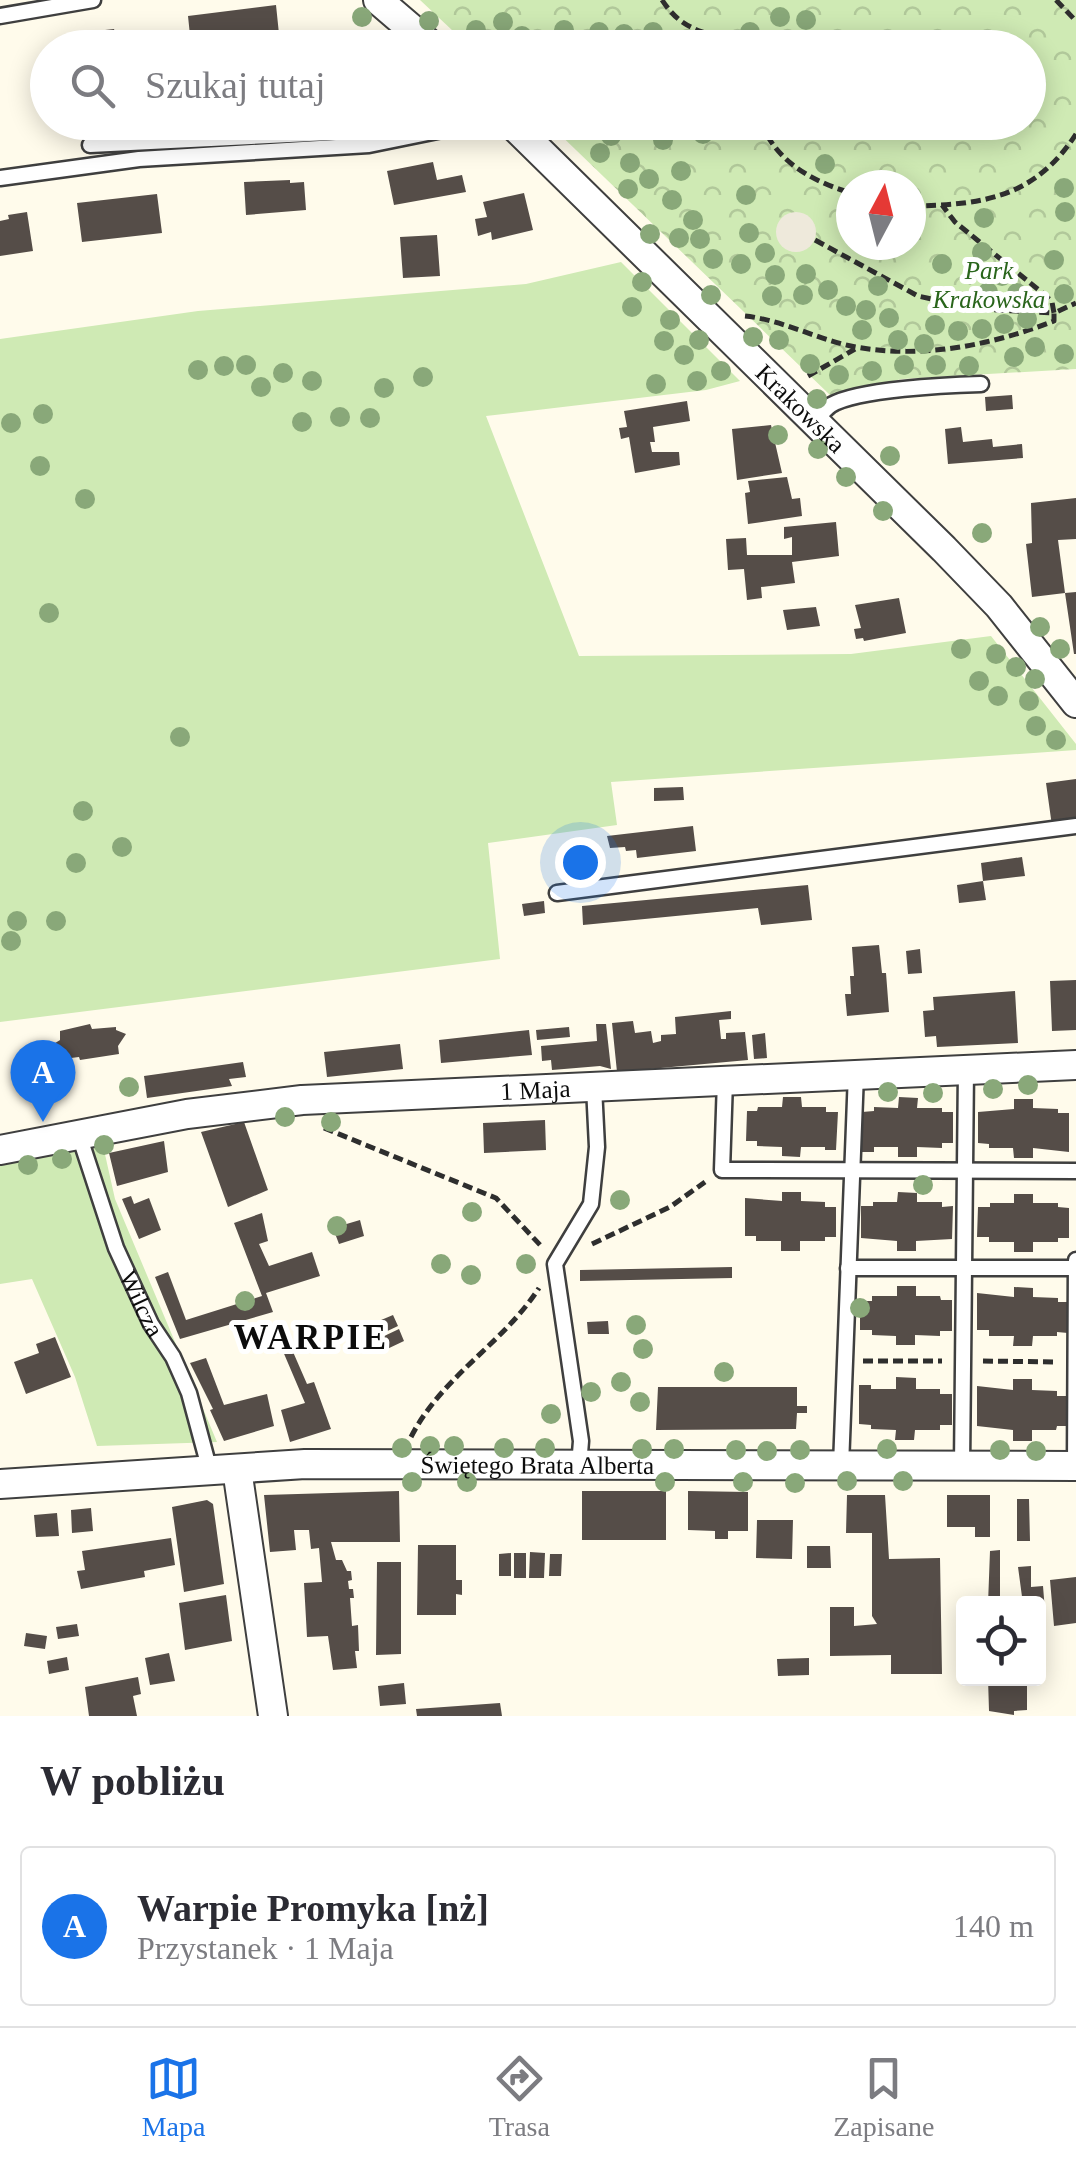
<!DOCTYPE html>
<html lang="pl">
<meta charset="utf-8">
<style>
body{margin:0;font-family:Georgia,serif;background:#f2f2f3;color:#2b2b33}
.controls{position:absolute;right:30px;bottom:30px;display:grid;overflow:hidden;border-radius:10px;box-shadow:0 5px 25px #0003}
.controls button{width:90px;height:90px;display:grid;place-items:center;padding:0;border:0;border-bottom:2px solid #e1e1e2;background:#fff;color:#2b2b33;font:50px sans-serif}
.compass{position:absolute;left:836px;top:170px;width:90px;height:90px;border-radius:50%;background:#fff;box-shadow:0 5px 25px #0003;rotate:7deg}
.you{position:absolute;left:580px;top:862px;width:35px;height:35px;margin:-25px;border:8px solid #fff;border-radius:50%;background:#1a73e8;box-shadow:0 0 0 15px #1a73e833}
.badge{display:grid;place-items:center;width:65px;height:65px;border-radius:50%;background:#1a73e8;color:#fff;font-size:32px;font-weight:700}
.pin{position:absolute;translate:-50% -82px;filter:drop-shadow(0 2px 5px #0008)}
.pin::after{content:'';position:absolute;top:52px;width:35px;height:30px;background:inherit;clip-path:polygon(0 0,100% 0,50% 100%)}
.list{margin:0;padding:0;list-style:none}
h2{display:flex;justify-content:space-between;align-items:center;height:130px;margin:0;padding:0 40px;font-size:42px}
h2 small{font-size:32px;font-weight:400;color:#7c7c81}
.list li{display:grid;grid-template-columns:65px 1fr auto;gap:30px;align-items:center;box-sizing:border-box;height:160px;margin:0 20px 20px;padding:0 20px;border:2px solid #e1e1e2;border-radius:10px}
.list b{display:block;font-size:38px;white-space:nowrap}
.list p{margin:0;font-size:32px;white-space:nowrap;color:#7c7c81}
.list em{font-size:32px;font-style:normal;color:#7c7c81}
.icon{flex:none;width:55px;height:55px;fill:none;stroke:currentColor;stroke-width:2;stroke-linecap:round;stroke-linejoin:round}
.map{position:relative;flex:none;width:1076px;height:1716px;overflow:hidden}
.search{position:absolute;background:#fff;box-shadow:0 5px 25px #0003;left:30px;right:30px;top:30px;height:110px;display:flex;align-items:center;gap:25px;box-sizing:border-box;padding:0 35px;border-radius:55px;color:#7c7c81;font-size:38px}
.sheet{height:310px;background:#fff}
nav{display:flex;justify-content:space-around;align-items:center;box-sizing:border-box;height:140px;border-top:2px solid #e1e1e2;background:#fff;font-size:28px;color:#7c7c81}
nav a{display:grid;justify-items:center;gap:5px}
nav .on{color:#1a73e8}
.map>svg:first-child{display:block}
</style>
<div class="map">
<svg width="1076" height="1716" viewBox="0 0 1076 1716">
<defs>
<pattern id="park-crowns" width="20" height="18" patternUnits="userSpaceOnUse" patternTransform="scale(2.5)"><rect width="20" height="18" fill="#cfeab4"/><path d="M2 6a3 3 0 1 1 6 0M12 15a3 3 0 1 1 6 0" fill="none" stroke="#b1c89a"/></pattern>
</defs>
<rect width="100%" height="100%" fill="#fffbeb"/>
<path fill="#cfeab4" d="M621 262 740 381 706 390 486 416 579 656 851 654 991 636 1076 744V750L611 782 617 825 488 843 500 959 0 1022V339L198 311 526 284Z
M102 1141 115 1199 217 1442 97 1446 75 1377 32 1279 0 1284V1160Z"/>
<path fill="url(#park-crowns)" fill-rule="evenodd" d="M420 0H1076V369L902 379 830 395 548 123 1028 122V48L470 47ZM851 185H911V245H851Z"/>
<path fill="#eee9db" d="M776 232a20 20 0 1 1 40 0a20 20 0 1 1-40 0Z"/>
<path fill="#554d48" d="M276 5 279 34 191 45 188 16Z
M114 29 115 32 129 30 131 48H71L69 34Z
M433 162 437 180 462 175 466 192 394 205 387 171Z
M290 180V183L304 182 306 210 246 215 244 182Z
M524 193 533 230 492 240 491 232 478 236 475 219 487 217 483 202Z
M157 194 162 233 82 242 77 203Z
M27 212 33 251 0 256V221L9 219 8 215Z
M437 235 440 276 403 278 400 237Z
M1012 395 1013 409 986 411 985 397Z
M687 401 690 421 653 427 655 442H650L652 452H679L680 465 635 473 629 437 621 439 619 428 627 427 624 411Z
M771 425 782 473 737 480 732 429Z
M961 427 963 442 992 439 993 447 1022 444 1023 458 948 464 945 429Z
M787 477 792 499 800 498 802 516 748 524 745 493 750 492 748 481Z
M1076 498V539L1058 540 1065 593 1032 597 1026 544 1032 543 1031 503Z
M836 522 839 556 792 562 795 583 761 587 762 598 747 600 744 569 728 570 726 539 746 538 747 555H792V537L784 539V527Z
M1076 592V654H1074L1065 593Z
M899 598 906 633 864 641 863 638 856 639 854 629 861 628 855 605Z
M816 607 820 626 787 630 783 610Z
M1076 779V823L1052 826 1046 783Z
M683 787 684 800 654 801V788Z
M693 826 696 851 637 858 636 850 626 851 625 847 610 848 607 836Z
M1022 857 1025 876 983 881 986 900 959 903 957 885 983 881 981 863Z
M808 885 812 920 761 925 758 908 583 925 582 906Z
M544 901 545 913 524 916 522 904Z
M879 945 882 973H886L889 1012 847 1016 845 994H851L850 976H854L852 947Z
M920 949 922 973 908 974 906 951Z
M1076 980V1030L1052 1031 1050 981Z
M1015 991 1018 1043 937 1047 936 1036 925 1037 923 1011 934 1010 933 997Z
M731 1011V1019L719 1020 721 1039H726V1033L745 1032 748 1060 617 1072 612 1023 633 1021 635 1033 651 1031 653 1043 661 1041V1035L676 1034 675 1017Z
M90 1024 92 1029 116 1027V1030L126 1034 118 1046 119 1054 80 1060 79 1057 63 1059 62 1052 52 1045 60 1040V1031Z
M596 1024H606L611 1069 600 1066 552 1070 551 1060 542 1061 541 1046 597 1041Z
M569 1027 570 1037 537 1040 536 1030Z
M529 1030 532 1055 441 1063 439 1040Z
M765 1033 767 1058 754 1059 752 1035Z
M400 1044 403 1069 327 1077 324 1052Z
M243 1062 246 1077 229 1079 232 1086 147 1098 144 1076Z
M783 1097H801L802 1107H826V1112H838L836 1150H825V1147H801L800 1157 782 1156V1147L757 1146V1141H746L747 1111H757L758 1107H782Z
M899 1097 918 1098 917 1108H942V1112H953V1143H942V1148L917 1147V1157H898V1147H874V1152H861L862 1112 874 1111V1107L898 1108Z
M1014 1099H1033V1108L1058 1109V1113H1069V1152L1033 1148V1158H1014L1013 1148H989V1144L978 1143V1112L1014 1109Z
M545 1120 546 1150 484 1153 483 1123Z
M244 1122 268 1190 228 1207 201 1132Z
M164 1141 168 1172 117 1186 109 1153Z
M782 1192H801V1201L825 1202V1207H836V1237H825V1241H800V1251H781V1241H756V1236H745V1198L782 1201Z
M898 1192 917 1193V1202H942V1207L953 1206 952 1239 916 1241V1251H897V1241L861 1238V1206H873V1202H897Z
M1014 1194H1033V1203H1058V1207L1069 1208V1238H1058V1242H1033V1252H1014V1242H989V1237H977L978 1207H990V1203H1014Z
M131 1196 134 1204 149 1198 161 1230 139 1239 122 1199Z
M262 1213 268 1241 259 1244 269 1266 312 1252 320 1276 266 1293 273 1312 180 1339 155 1277 168 1272 186 1320 262 1296 234 1223Z
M360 1220 364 1236 339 1244 333 1228Z
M732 1267V1278L580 1281V1270Z
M897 1286H916V1296H940L941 1300H952V1331H940V1336L915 1335V1345H896V1336L872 1335V1330H860V1301H872V1296H897Z
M1014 1287 1033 1288V1297L1058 1298V1302H1069L1068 1333 1057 1332V1336H1033L1032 1346H1013L1014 1336H989V1330H977V1293L1014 1297Z
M393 1315 398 1326 379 1335 374 1323Z
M608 1321 609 1334H588L587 1322Z
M399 1329 404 1341 385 1350 380 1338Z
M55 1337 71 1377 26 1394 14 1362 39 1353 36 1344Z
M290 1345 307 1384 314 1382 331 1429 290 1442 281 1410 305 1403 282 1349Z
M206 1358 224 1405 267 1394 274 1426 224 1441 210 1410 213 1409 190 1363Z
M896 1377 916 1378V1389H940V1394H952V1425H940V1430H915L914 1440H895L896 1430 871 1429V1425L859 1424V1385H871V1389H896Z
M1013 1379H1032V1390L1057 1391V1396H1068V1426H1057L1056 1430H1032V1441H1013V1430L977 1426V1386L1013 1390Z
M658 1387H797V1406H807V1413H797L796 1429 656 1430Z
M399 1491 400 1542H331L336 1560H342L347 1571H351L352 1580 348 1581 349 1589H353L354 1598H350L352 1626 358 1625 359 1651H355L357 1668 333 1670 328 1636 307 1637 304 1583 322 1582 319 1548 311 1549 309 1530H294L296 1550 270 1552 264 1495Z
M582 1491H666V1540H582Z
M688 1491 748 1492V1531H728V1539H715V1531L688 1530Z
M847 1495H885L889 1559 940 1558 942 1674H891V1655L830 1656V1607H854V1626L877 1624 872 1616V1533H846Z
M947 1495H990V1537H975V1527H947Z
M1017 1499H1029L1030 1541H1017Z
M207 1500 213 1504 224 1584 184 1592 172 1507Z
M91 1508 93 1531 72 1533 71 1510Z
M57 1513 59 1536 36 1537 34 1515Z
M757 1520H793L792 1559 756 1558Z
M171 1538 175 1565 144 1571 145 1577 81 1589 77 1571 85 1570 82 1551Z
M418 1545H456V1580H462V1595L456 1594V1615H417Z
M807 1546H830L831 1568H807Z
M1000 1550V1604H988L990 1551Z
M530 1552 545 1553 544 1578H529Z
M511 1553V1576H499V1554Z
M514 1553H526V1578H514Z
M550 1554H562L561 1576H549Z
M377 1562H401V1654L376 1655Z
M1031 1566V1587L1043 1586 1045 1611 1038 1612V1604H1023L1018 1567Z
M1076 1577V1623L1054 1626 1050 1580Z
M226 1595 232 1641 185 1650 179 1603Z
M77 1624 79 1636 58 1639 56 1627Z
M26 1633 47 1636 45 1649 24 1646Z
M169 1653 175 1681 150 1685 145 1658Z
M67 1657 69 1670 49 1674 47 1661Z
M809 1658V1675L778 1676 777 1659Z
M138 1677 141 1694 133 1696 137 1716H89L85 1687Z
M988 1678H1027V1710L1014 1711V1715L989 1711Z
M404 1683 406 1704 380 1706 378 1686Z
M500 1703 502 1716H417L416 1709Z"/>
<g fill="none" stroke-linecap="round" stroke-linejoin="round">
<g stroke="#3f3f3f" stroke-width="19">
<g id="lane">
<path d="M0 16 93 0"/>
<path d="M90 145 370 131 411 122"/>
<path d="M0 178 139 159 369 145 482 122"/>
<path d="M814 422C819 417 825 409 831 405 858 389 948 385 981 384"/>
<path d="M557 893 1076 826"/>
<path d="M725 1080 722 1170 1076 1171"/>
<path id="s1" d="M79 1135 116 1248 151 1324 173 1357 189 1393 210 1471"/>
<path d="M848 1268H1076"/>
<path d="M579 1466 581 1441 555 1264 591 1204 597 1147 594 1087"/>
<path d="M841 1466 856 1073"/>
<path d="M962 1466 966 1068"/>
<path d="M1075 1466 1076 1260"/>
</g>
</g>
<g stroke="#3f3f3f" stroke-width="32">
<g id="street">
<path d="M378 0 434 48"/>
<path id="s2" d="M510 122 944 549 999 606 1076 703"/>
<path id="s3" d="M0 1150 187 1114 302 1100 1076 1065"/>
<path d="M237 1469 273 1716"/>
<path id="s4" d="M0 1484 305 1464 1076 1466"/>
</g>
</g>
<path stroke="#2e2e2e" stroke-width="5" stroke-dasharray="10 5" stroke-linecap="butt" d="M662 0C685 35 703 26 731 48
M1056 0 1076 21
M688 48 699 32
M761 122C776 162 812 181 851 193
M911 206C982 205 1035 198 1076 134
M815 240 918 296 978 309 1054 313 1052 302 1045 295 955 222 942 205
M745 316C783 320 818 340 856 347 923 359 992 345 1054 321V313L1076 303
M808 376 855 349
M324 1128 496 1198 542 1247
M592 1244 670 1207 705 1182
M863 1361H942
M983 1361 1057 1362
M411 1437C442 1376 503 1344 539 1288"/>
<use href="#lane" stroke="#fff" stroke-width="14"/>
<use href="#street" stroke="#fff" stroke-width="28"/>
</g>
<g fill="#89a879">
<circle cx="362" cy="17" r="10"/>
<circle cx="780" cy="17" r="10"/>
<circle cx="806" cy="20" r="10"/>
<circle cx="429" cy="21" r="10"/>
<circle cx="503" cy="22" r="10"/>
<circle cx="476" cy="30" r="10"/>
<circle cx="564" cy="30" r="10"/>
<circle cx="599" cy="32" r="10"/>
<circle cx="653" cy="32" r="10"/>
<circle cx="750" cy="32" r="10"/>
<circle cx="624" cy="34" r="10"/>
<circle cx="522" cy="36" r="10"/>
<circle cx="703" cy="134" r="10"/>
<circle cx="611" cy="136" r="10"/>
<circle cx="663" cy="140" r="10"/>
<circle cx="600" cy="153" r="10"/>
<circle cx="630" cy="163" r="10"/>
<circle cx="825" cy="164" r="10"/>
<circle cx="681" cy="171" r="10"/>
<circle cx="649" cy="179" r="10"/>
<circle cx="1064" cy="188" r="10"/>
<circle cx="628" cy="189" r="10"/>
<circle cx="746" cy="195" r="10"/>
<circle cx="672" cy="200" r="10"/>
<circle cx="1065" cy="212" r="10"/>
<circle cx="984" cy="218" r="10"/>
<circle cx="693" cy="220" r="10"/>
<circle cx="749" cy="233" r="10"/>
<circle cx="650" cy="234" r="10"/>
<circle cx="679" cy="238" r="10"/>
<circle cx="700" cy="239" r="10"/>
<circle cx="982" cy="252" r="10"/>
<circle cx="765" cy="253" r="10"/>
<circle cx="713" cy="259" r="10"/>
<circle cx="1054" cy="260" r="10"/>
<circle cx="741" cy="264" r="10"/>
<circle cx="942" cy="264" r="10"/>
<circle cx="806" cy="274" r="10"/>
<circle cx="775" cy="275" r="10"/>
<circle cx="1002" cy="276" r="10"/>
<circle cx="642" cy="282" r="10"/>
<circle cx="878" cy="286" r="10"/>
<circle cx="828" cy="290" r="10"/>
<circle cx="988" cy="292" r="10"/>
<circle cx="1017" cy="293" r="10"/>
<circle cx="1064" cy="294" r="10"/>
<circle cx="711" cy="295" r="10"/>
<circle cx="803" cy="295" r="10"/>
<circle cx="772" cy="296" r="10"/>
<circle cx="846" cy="306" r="10"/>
<circle cx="632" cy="307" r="10"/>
<circle cx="866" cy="310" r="10"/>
<circle cx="889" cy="318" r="10"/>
<circle cx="1027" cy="319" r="10"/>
<circle cx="670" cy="320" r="10"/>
<circle cx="1004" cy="324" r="10"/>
<circle cx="935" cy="325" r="10"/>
<circle cx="982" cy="329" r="10"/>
<circle cx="862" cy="330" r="10"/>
<circle cx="958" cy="331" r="10"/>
<circle cx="753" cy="337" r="10"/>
<circle cx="699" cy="340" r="10"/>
<circle cx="779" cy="340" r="10"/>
<circle cx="898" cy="340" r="10"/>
<circle cx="664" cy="341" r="10"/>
<circle cx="924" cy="344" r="10"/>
<circle cx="1035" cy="347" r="10"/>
<circle cx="1064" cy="354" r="10"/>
<circle cx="684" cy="355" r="10"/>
<circle cx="1014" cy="357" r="10"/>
<circle cx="810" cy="364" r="10"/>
<circle cx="246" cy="365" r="10"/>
<circle cx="904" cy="365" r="10"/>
<circle cx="936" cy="365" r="10"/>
<circle cx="224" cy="366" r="10"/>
<circle cx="969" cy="366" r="10"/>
<circle cx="198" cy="370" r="10"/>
<circle cx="721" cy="371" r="10"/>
<circle cx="872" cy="371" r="10"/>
<circle cx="283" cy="373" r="10"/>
<circle cx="839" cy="375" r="10"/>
<circle cx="423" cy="377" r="10"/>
<circle cx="312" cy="381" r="10"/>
<circle cx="697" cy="381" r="10"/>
<circle cx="656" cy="384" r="10"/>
<circle cx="261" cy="387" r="10"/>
<circle cx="384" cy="388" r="10"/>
<circle cx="817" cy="399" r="10"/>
<circle cx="43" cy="414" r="10"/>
<circle cx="340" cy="417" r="10"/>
<circle cx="370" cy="418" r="10"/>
<circle cx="302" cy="422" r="10"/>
<circle cx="11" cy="423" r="10"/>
<circle cx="778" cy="435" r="10"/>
<circle cx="818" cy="449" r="10"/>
<circle cx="890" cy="456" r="10"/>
<circle cx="40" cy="466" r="10"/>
<circle cx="846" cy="477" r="10"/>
<circle cx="85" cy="499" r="10"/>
<circle cx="883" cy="511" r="10"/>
<circle cx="982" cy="533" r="10"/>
<circle cx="49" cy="613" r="10"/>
<circle cx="1040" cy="627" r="10"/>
<circle cx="961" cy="649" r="10"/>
<circle cx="1060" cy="649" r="10"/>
<circle cx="996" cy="654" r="10"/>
<circle cx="1016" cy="667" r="10"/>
<circle cx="1035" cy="679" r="10"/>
<circle cx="979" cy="681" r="10"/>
<circle cx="998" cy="696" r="10"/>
<circle cx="1029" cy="701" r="10"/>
<circle cx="1036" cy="726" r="10"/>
<circle cx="180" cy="737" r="10"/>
<circle cx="1056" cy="740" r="10"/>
<circle cx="83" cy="811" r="10"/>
<circle cx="122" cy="847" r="10"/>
<circle cx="76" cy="863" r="10"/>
<circle cx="17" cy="921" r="10"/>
<circle cx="56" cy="921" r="10"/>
<circle cx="11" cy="941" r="10"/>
<circle cx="1028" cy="1085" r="10"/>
<circle cx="129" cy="1087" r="10"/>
<circle cx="993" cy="1089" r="10"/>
<circle cx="888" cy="1092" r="10"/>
<circle cx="933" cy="1093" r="10"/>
<circle cx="285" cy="1117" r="10"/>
<circle cx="331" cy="1122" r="10"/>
<circle cx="104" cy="1145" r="10"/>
<circle cx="62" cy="1159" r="10"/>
<circle cx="28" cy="1165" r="10"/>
<circle cx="923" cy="1185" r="10"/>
<circle cx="620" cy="1200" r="10"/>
<circle cx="472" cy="1212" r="10"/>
<circle cx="337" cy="1226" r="10"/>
<circle cx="441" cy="1264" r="10"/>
<circle cx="526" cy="1264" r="10"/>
<circle cx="471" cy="1275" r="10"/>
<circle cx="245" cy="1301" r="10"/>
<circle cx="860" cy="1308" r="10"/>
<circle cx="636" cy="1325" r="10"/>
<circle cx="643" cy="1349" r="10"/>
<circle cx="724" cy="1372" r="10"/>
<circle cx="621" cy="1382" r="10"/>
<circle cx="591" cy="1392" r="10"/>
<circle cx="640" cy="1402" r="10"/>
<circle cx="551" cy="1414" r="10"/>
<circle cx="430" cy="1446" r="10"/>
<circle cx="454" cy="1446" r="10"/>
<circle cx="402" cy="1448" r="10"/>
<circle cx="504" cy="1448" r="10"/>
<circle cx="545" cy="1448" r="10"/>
<circle cx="642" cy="1449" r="10"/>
<circle cx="674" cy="1449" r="10"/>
<circle cx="887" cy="1449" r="10"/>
<circle cx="736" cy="1450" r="10"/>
<circle cx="800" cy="1450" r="10"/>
<circle cx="1000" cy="1450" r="10"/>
<circle cx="767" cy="1451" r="10"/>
<circle cx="1036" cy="1451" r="10"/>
<circle cx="847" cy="1481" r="10"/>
<circle cx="903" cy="1481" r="10"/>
<circle cx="412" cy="1482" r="10"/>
<circle cx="467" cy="1482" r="10"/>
<circle cx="665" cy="1482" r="10"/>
<circle cx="743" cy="1482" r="10"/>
<circle cx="795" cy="1483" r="10"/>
</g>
<g text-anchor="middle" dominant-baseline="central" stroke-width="10" stroke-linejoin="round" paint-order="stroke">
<g font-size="25" font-style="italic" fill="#29651b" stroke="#fff">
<text x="989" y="270">Park<tspan x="989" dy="29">Krakowska</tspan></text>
</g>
<g font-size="25" fill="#0c0c0c" stroke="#fff">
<text stroke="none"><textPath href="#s2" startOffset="408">Krakowska</textPath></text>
<text stroke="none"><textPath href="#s3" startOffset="540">1 Maja</textPath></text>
<text stroke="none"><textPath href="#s1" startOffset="180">Wilcza</textPath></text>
<text stroke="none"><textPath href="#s4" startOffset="538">Świętego Brata Alberta</textPath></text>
</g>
<g font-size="35" font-weight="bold" letter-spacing="2.5" fill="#0c0c0c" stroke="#fff">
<text x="311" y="1337">WARPIE</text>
</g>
</g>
</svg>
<div class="controls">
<button><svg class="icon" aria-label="locate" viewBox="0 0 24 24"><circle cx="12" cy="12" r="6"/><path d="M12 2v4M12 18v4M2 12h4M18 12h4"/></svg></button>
</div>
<svg class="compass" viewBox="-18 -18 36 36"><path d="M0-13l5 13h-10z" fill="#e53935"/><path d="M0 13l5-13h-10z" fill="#7c7c81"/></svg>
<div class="you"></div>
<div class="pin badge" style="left:43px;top:1122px">A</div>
<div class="search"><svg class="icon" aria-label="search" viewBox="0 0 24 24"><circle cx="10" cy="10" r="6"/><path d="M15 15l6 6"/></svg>Szukaj tutaj</div>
</div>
<section class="sheet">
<h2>W pobliżu<small></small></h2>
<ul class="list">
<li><span class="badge">A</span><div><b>Warpie Promyka [nż]</b><p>Przystanek · 1 Maja</p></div><em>140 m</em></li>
</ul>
</section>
<nav>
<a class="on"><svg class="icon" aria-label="map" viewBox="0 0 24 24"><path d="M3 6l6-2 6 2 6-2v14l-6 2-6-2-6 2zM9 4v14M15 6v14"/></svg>Mapa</a>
<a><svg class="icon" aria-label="directions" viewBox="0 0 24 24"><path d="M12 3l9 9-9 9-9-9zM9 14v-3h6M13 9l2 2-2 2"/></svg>Trasa</a>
<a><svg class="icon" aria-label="saved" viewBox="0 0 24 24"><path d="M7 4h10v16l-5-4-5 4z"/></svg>Zapisane</a>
</nav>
